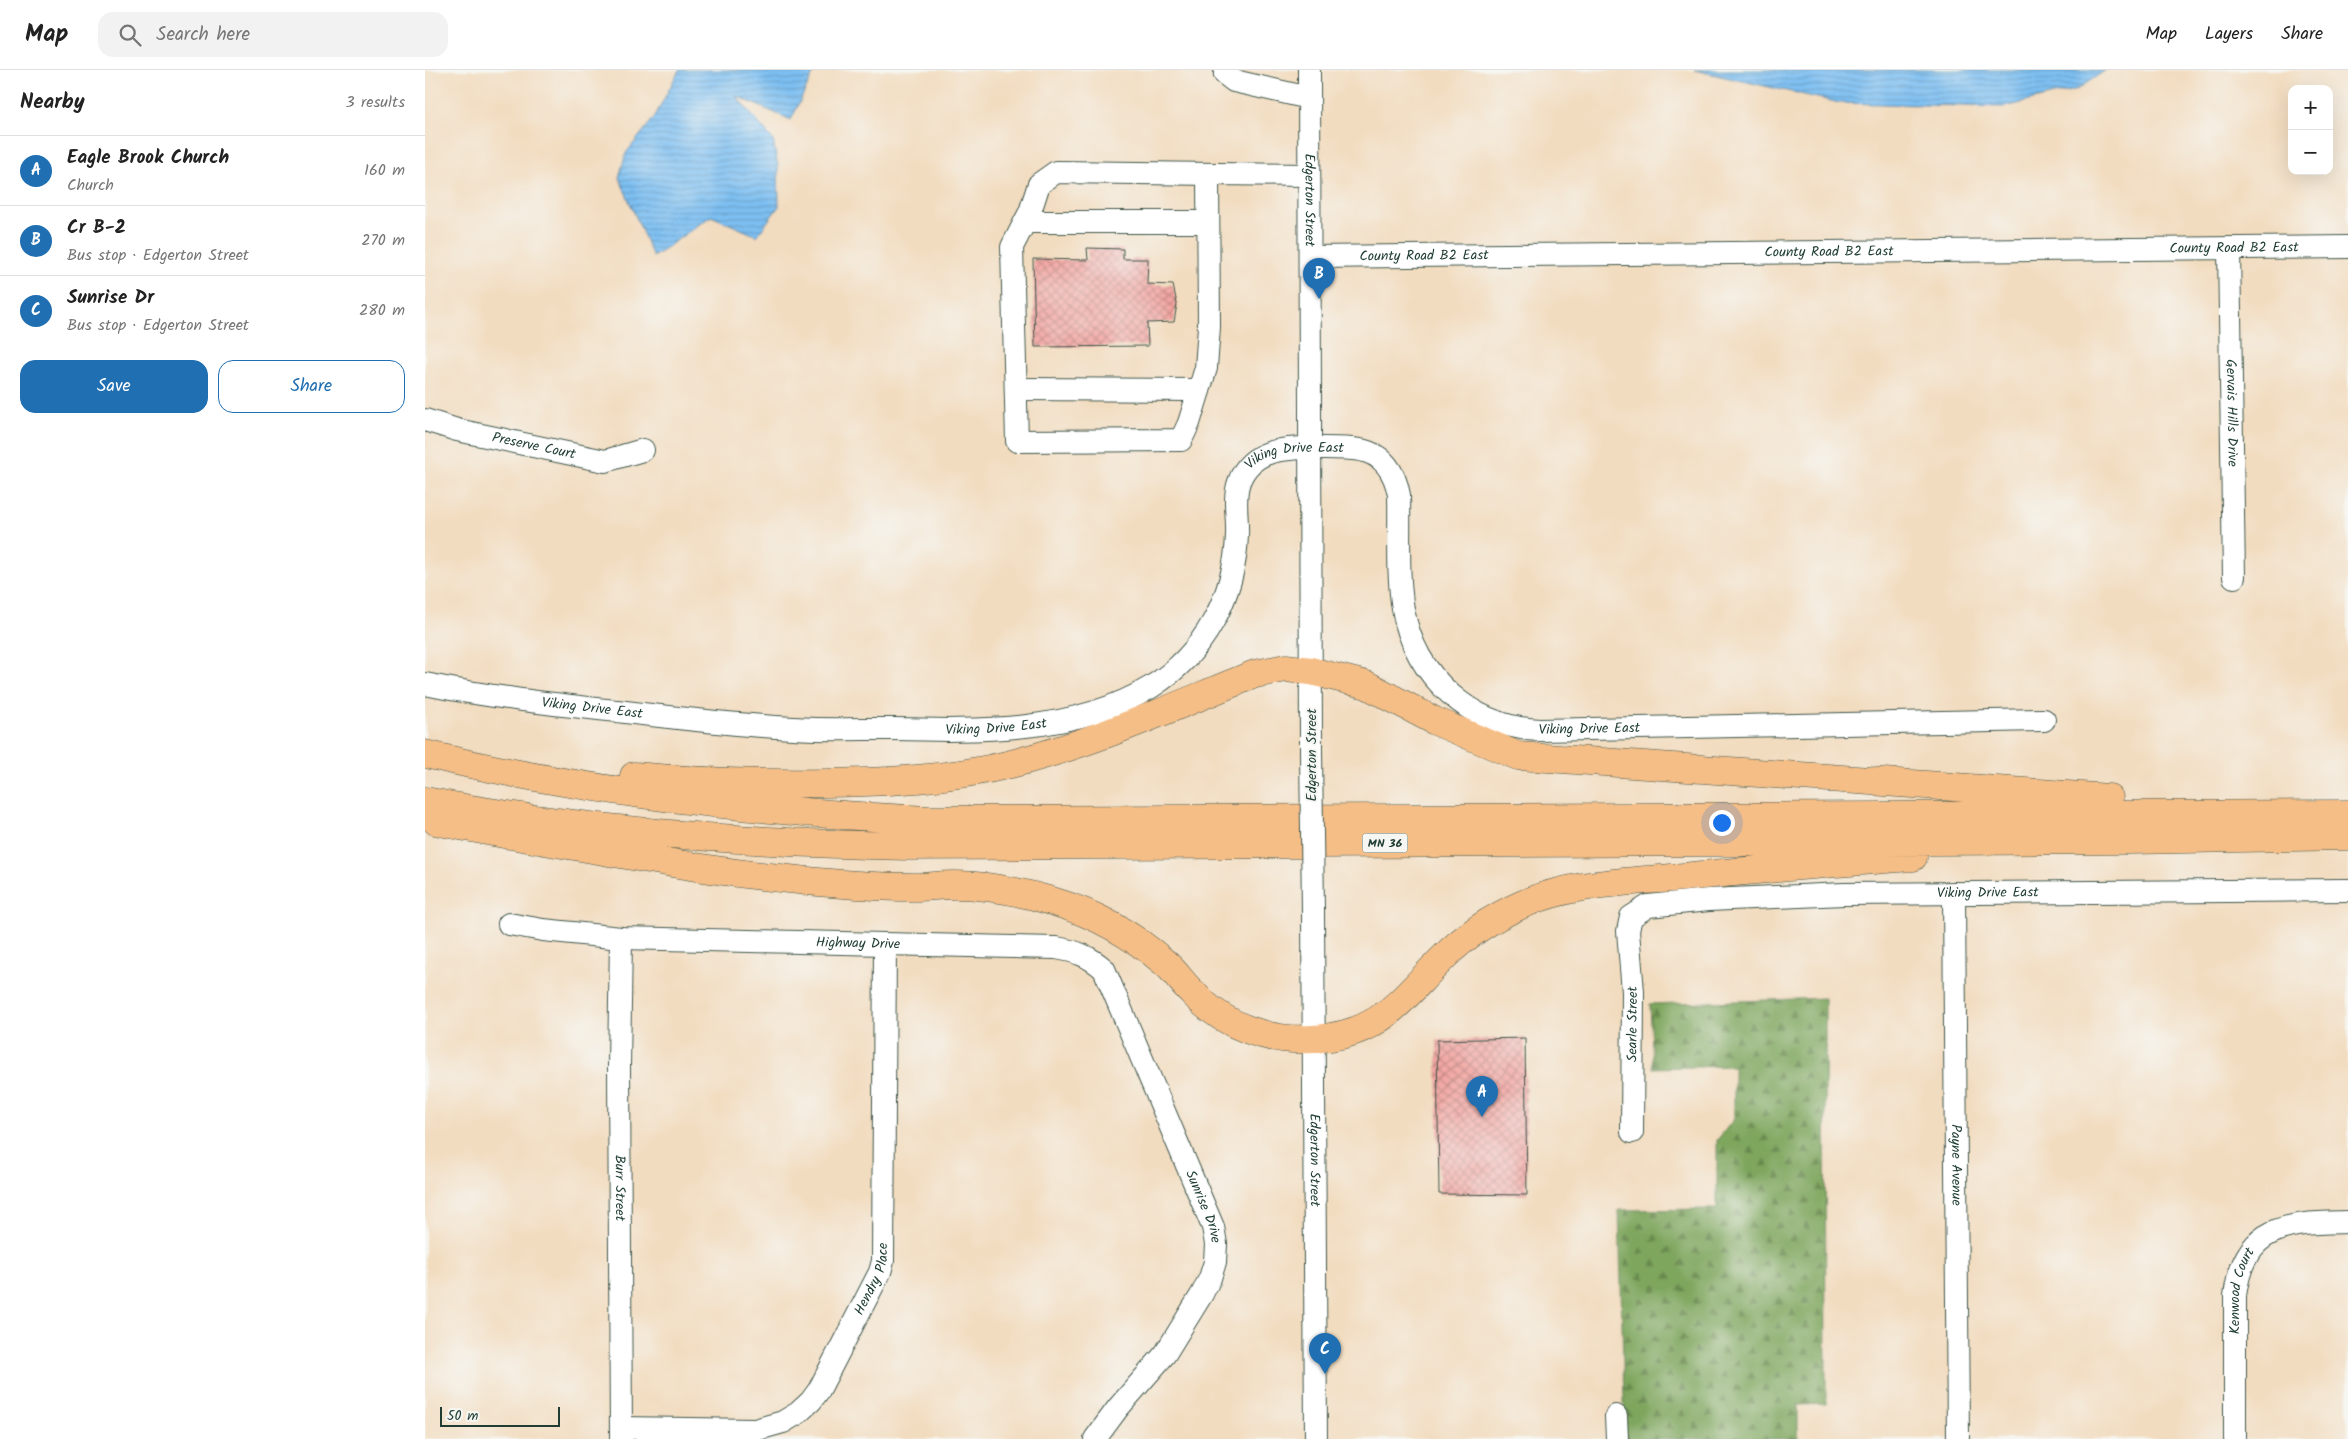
<!DOCTYPE html>
<meta charset="utf-8">
<style>
body{margin:0;font-family:Kalam,sans-serif;background:#f2f2f2;color:#222}
.controls{position:absolute;right:15px;top:15px;display:grid;overflow:hidden;border-radius:10px;box-shadow:0 5px 20px #0002}
.controls button{width:45px;height:45px;display:grid;place-items:center;padding:0;border:0;border-bottom:1px solid #e0e0e0;background:#fff;color:#222;font:25px sans-serif}
.scale{position:absolute;left:15px;bottom:12px;width:120px;box-sizing:border-box;padding-left:5px;border:2px solid #1f3d34;border-top:0;font-size:14px;line-height:18px;white-space:nowrap;color:#1f3d34;-webkit-text-stroke:4px #f6f6f2;paint-order:stroke}
.you{position:absolute;left:1296px;top:752px;width:18px;height:18px;margin:-12px;border:4px solid #fff;border-radius:50%;background:#1a73e8;box-shadow:0 0 0 8px #1a73e833}
.badge{display:grid;place-items:center;width:32px;height:32px;border-radius:50%;background:#1f6fb2;color:#fff;font-size:16px;font-weight:700}
.pin{position:absolute;translate:-50% -41px;filter:drop-shadow(0 1px 2px #0008)}
.pin::after{content:'';position:absolute;top:26px;width:18px;height:15px;background:inherit;clip-path:polygon(0 0,100% 0,50% 100%)}
.list{margin:0;padding:0;list-style:none}
h2{display:flex;justify-content:space-between;align-items:center;height:65px;margin:0;padding:0 20px;font-size:21px}
h2 small{font-size:16px;font-weight:400;color:#767676}
.list li{display:grid;grid-template-columns:32px 1fr auto;gap:15px;align-items:center;box-sizing:border-box;height:70px;padding:0 20px;border-top:1px solid #e0e0e0}
.list b{display:block;font-size:19px;white-space:nowrap}
.list p{margin:0;font-size:16px;white-space:nowrap;color:#767676}
.list em{font-size:16px;font-style:normal;color:#767676}
.actions{display:flex;gap:10px;padding:15px 20px}
.actions a{flex:1;padding:11px 0;border:1px solid #1f6fb2;border-radius:15px;text-align:center;font-size:18px;color:#1f6fb2}
.actions .main{background:#1f6fb2;color:#fff}
.icon{flex:none;width:28px;height:28px;fill:none;stroke:currentColor;stroke-width:2;stroke-linecap:round;stroke-linejoin:round}
.map{position:relative;flex:none;width:1923px;height:1369px;overflow:hidden}
header{display:flex;align-items:center;gap:30px;box-sizing:border-box;height:70px;padding:0 25px;background:#fff;border-bottom:1px solid #e0e0e0}
header strong{font-size:24px}
nav{display:flex;gap:28px;margin-inline-start:auto;font-size:18px}
.search{width:350px;height:45px;background:#f2f2f2;display:flex;align-items:center;gap:12px;box-sizing:border-box;padding:0 18px;border-radius:15px;color:#767676;font-size:19px}
main{display:flex}
aside{flex:1;background:#fff}
.map>svg:first-child{display:block}
</style>
<header>
<strong>Map</strong>
<div class="search"><svg class="icon" aria-label="search" viewBox="0 0 24 24"><circle cx="10" cy="10" r="6"/><path d="M15 15l6 6"/></svg>Search here</div>
<nav><a>Map</a><a>Layers</a><a>Share</a></nav>
</header>
<main>
<aside>
<h2>Nearby<small>3 results</small></h2>
<ul class="list">
<li><span class="badge">A</span><div><b>Eagle Brook Church</b><p>Church</p></div><em>160 m</em></li>
<li><span class="badge">B</span><div><b>Cr B-2</b><p>Bus stop · Edgerton Street</p></div><em>270 m</em></li>
<li><span class="badge">C</span><div><b>Sunrise Dr</b><p>Bus stop · Edgerton Street</p></div><em>280 m</em></li>
</ul>
<div class="actions"><a class="main">Save</a><a>Share</a></div>
</aside>
<div class="map">
<svg width="1923" height="1369" viewBox="0 0 1923 1369">
<defs>
<pattern id="forest-firs" width="22" height="20" patternUnits="userSpaceOnUse" patternTransform="scale(1.25)"><rect width="22" height="20" fill="#7ea65d"/><path d="M5 1l3.5 6h-7zM16 11l3.5 6h-7z" fill="#67884e"/></pattern>
<pattern id="water-rules" width="6" height="5" patternUnits="userSpaceOnUse" patternTransform="scale(1.25)"><rect width="6" height="5" fill="#7dbff2"/><path d="M0 2.5h6" fill="none" stroke="#669cc5"/></pattern>
<pattern id="building-cross-hatch" width="8" height="8" patternUnits="userSpaceOnUse" patternTransform="scale(1.25)"><rect width="8" height="8" fill="#f3a5a1"/><path d="M0 0l8 8M0 8l8-8" fill="none" stroke="#c48884"/></pattern>
</defs>
<rect width="100%" height="100%" fill="#f6f6f2"/>
<filter id="ink" filterUnits="userSpaceOnUse"><feTurbulence type="fractalNoise" baseFrequency=".02" numOctaves="2"/><feDisplacementMap in="SourceGraphic" scale="10" xChannelSelector="R" yChannelSelector="G"/><feConvolveMatrix kernelMatrix="1 2 1 2 8 2 1 2 1" color-interpolation-filters="sRGB"/></filter>
<filter id="wash" filterUnits="userSpaceOnUse"><feTurbulence type="fractalNoise" baseFrequency=".0096" numOctaves="4" result="noise"/><feDisplacementMap in="SourceGraphic" scale="20" xChannelSelector="R" yChannelSelector="G"/><feGaussianBlur stdDeviation="1.12" result="paint"/><feColorMatrix in="noise" values="0 0 0 0 0 0 0 0 0 0 0 0 0 0 0 0 0 1.4 0 .05"/><feComposite in="paint" operator="in"/></filter>
<g filter="url(#wash)">
<rect width="100%" height="100%" fill="#f2dcbf"/>
<path fill="url(#forest-firs)" stroke="#4e7248" d="M1400 928 1401 1334 1373 1335V1369H1200L1194 1140 1292 1139V1070L1309 1049V996L1228 998 1225 934Z"/>
<path fill="url(#water-rules)" stroke="#4e7e93" d="M254 0H390L366 50 311 26 348 70 353 96 354 136 332 166 286 146 228 187 194 107 201 83 229 48Z
M1269 0H1681L1653 19 1580 37 1415 33Z"/>
<g id="blocks">
<path fill="url(#building-cross-hatch)" d="M662 178 698 179V189H723L722 214 748 215 752 234 749 252 722 253 723 276 610 277 608 189 663 190Z
M1100 968 1102 1125 1014 1124 1012 970Z"/>
</g>
</g>
<g filter="url(#ink)">
<use href="#blocks" fill-opacity="0" stroke="#3f5549" stroke-width="1"/>
<g fill="none" stroke-linecap="round" stroke-linejoin="round">
<g stroke="#3f5549" stroke-width="24">
<g id="minor">
<path d="M801 0 800 4 809 11 884 28"/>
<path id="s1" d="M884 0 886 681"/>
<path d="M783 104 784 257 781 298 764 353 756 370 592 371 587 177 605 142 614 114 631 102 884 105"/>
<path d="M600 152H783"/>
<path id="s2" d="M1804 178 1809 507"/>
<path id="s3" d="M885 187 1923 177"/>
<path d="M591 319 774 320"/>
<path id="s4" d="M0 350 32 360 180 391 218 380"/>
<path id="s5" d="M0 614C63 627 128 634 192 641 250 648 309 655 368 658 399 660 431 659 462 659 550 661 649 664 726 617 779 584 810 526 812 465 813 448 808 428 814 412 827 375 868 378 900 378 912 378 924 378 935 380 959 384 970 403 974 425 975 462 972 504 978 539 990 607 1046 657 1115 660L1619 650"/>
<path id="s6" d="M1529 823 1533 1369"/>
<path id="s7" d="M888 841 891 1369"/>
<path id="s8" d="M84 854 118 860 196 868 631 878C651 881 664 886 679 899L788 1157 791 1174 790 1192 785 1208 777 1224 740 1284 693 1338 670 1369"/>
<path id="s9" d="M196 868 194 997 196 1369"/>
<path id="s10" d="M1207 1062 1208 922 1203 861 1206 847 1223 836 1284 830 1419 824 1923 820"/>
<path d="M1191 1346 1192 1369"/>
<path id="s11" d="M196 1358 330 1360 358 1352 373 1343 386 1331 394 1320 455 1202 458 1191 460 875"/>
<path id="s12" d="M1810 1369V1226C1819 1154 1863 1153 1923 1152"/>
</g>
</g>
<g stroke="#3f5549" stroke-width="29">
<path id="highway" d="M0 684C165 723 334 742 503 750L1923 744
M209 706C274 712 338 714 402 713 463 712 526 709 586 694 669 673 750 636 830 604L861 598 886 601 942 615 1010 651 1093 686 1684 728
M0 731C159 761 320 773 482 776L1706 770 1923 766
M11 751C63 762 115 770 167 779 230 790 292 802 355 808 399 813 445 817 489 817 503 817 516 815 529 815 563 815 597 822 630 832 670 844 709 866 740 893 751 902 757 913 767 922 798 956 843 972 888 969 956 965 974 931 1018 888 1040 866 1067 848 1096 835 1147 812 1204 812 1259 807 1335 799 1412 793 1488 787"/>
</g>
<use href="#minor" stroke="#fff" stroke-width="22"/>
<use href="#highway" stroke="#f6be87" stroke-width="28"/>
<g stroke="#3f5549" stroke-width="24" stroke-linecap="butt">
<path id="minor-bridge" d="M886 681 888 841"/>
</g>
<use href="#minor-bridge" stroke="#fff" stroke-width="22"/>
</g>
</g>
<g text-anchor="middle" dominant-baseline="central" stroke-width="4" stroke-linejoin="round" paint-order="stroke">
<rect fill="#f6f6f2" stroke="#60746d" stroke-width="1" x="937.5" y="763.5" width="45" height="19" rx="4"/>
<g font-size="12" font-weight="bold" fill="#1f3d34">
<text x="960" y="773">MN 36</text>
</g>
<g font-size="14" fill="#1f3d34" stroke="#f6f6f2">
<text stroke="none"><textPath href="#s1" startOffset="130">Edgerton Street</textPath></text>
<text stroke="none"><textPath href="#s3" startOffset="924">County Road B2 East</textPath></text>
<text stroke="none"><textPath href="#s3" startOffset="519">County Road B2 East</textPath></text>
<text stroke="none"><textPath href="#s3" startOffset="114">County Road B2 East</textPath></text>
<text stroke="none"><textPath href="#s2" startOffset="165">Gervais Hills Drive</textPath></text>
<text stroke="none"><textPath href="#s4" startOffset="112">Preserve Court</textPath></text>
<text stroke="none"><textPath href="#s5" startOffset="1039">Viking Drive East</textPath></text>
<text stroke="none"><textPath href="#s5" startOffset="169">Viking Drive East</textPath></text>
<text stroke="none"><textPath href="#s5" startOffset="574">Viking Drive East</textPath></text>
<text stroke="none"><textPath href="#s5" startOffset="1531">Viking Drive East</textPath></text>
<text transform="translate(887 685) rotate(-90)">Edgerton Street</text>
<text stroke="none"><textPath href="#s10" startOffset="576">Viking Drive East</textPath></text>
<text stroke="none"><textPath href="#s8" startOffset="350">Highway Drive</textPath></text>
<text stroke="none"><textPath href="#s10" startOffset="108">Searle Street</textPath></text>
<text stroke="none"><textPath href="#s7" startOffset="249">Edgerton Street</textPath></text>
<text stroke="none"><textPath href="#s6" startOffset="272">Payne Avenue</textPath></text>
<text stroke="none"><textPath href="#s9" startOffset="250">Burr Street</textPath></text>
<text stroke="none"><textPath href="#s8" startOffset="859">Sunrise Drive</textPath></text>
<text stroke="none"><textPath href="#s11" startOffset="336">Hendry Place</textPath></text>
<text stroke="none"><textPath href="#s12" startOffset="149">Kenwood Court</textPath></text>
</g>
</g>
</svg>
<div class="controls">
<button>+</button>
<button>−</button>
</div>
<div class="scale">50 m</div>
<div class="you"></div>
<div class="pin badge" style="left:1057px;top:1047px">A</div>
<div class="pin badge" style="left:894px;top:229px">B</div>
<div class="pin badge" style="left:900px;top:1304px">C</div>
</div>
</main>
